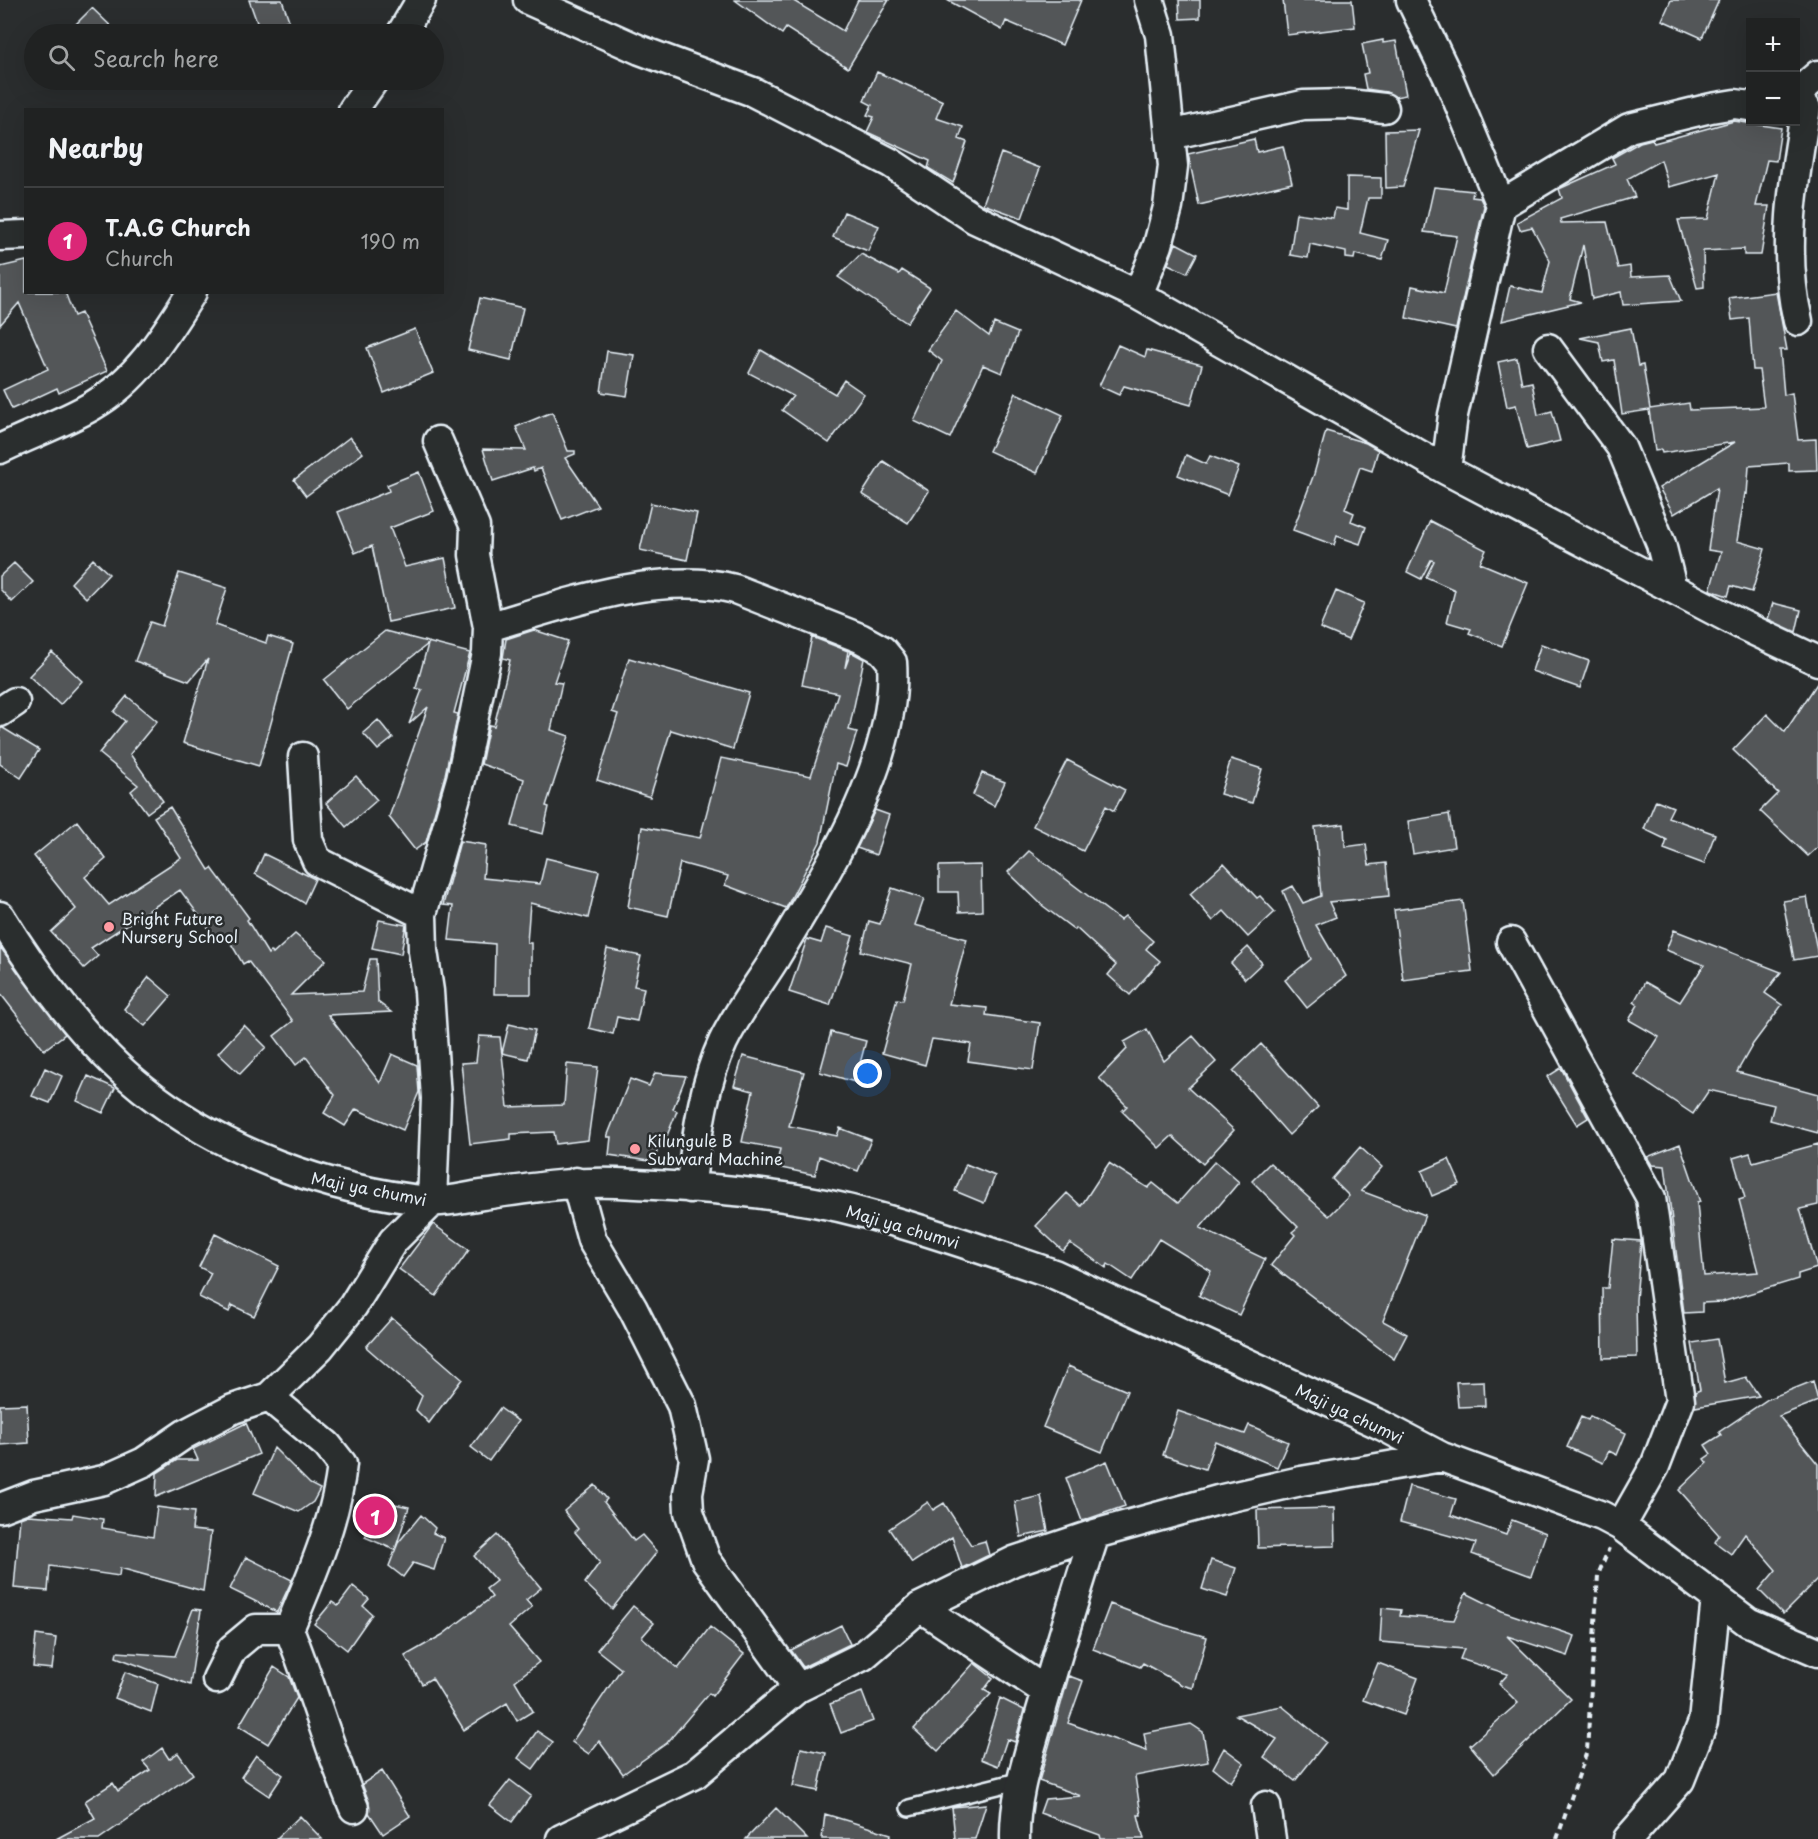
<!DOCTYPE html>
<meta charset="utf-8">
<style>
body{margin:0;font-family:"Playpen Sans",sans-serif;background:#2d2f2f;color:#f1f3f6}
.controls{position:absolute;right:18px;top:18px;display:grid;overflow:hidden;border-radius:0px;box-shadow:0 6px 24px #0002}
.controls button{width:54px;height:54px;display:grid;place-items:center;padding:0;border:0;border-bottom:2px solid #3d3f40;background:#202222;color:#f1f3f6;font:30px sans-serif}
.you{position:absolute;left:868px;top:1074px;width:21px;height:21px;margin:-15px;border:4px solid #fff;border-radius:50%;background:#1a73e8;box-shadow:0 0 0 9px #1a73e833}
.badge{display:grid;place-items:center;width:39px;height:39px;border-radius:50%;background:#db2777;color:#fff;font-size:20px;font-weight:700}
.pin{position:absolute;translate:-50% -50%;border:3px solid #fff;box-shadow:0 2px 6px #0006}
.list{margin:0;padding:0;list-style:none}
h2{display:flex;justify-content:space-between;align-items:center;height:78px;margin:0;padding:0 24px;font-size:26px}
h2 small{font-size:20px;font-weight:400;color:#a2a4a5}
.list li{display:grid;grid-template-columns:39px 1fr auto;gap:18px;align-items:center;box-sizing:border-box;height:108px;padding:0 24px;border-top:2px solid #3d3f40}
.list b{display:block;font-size:22px;white-space:nowrap}
.list p{margin:0;font-size:20px;white-space:nowrap;color:#a2a4a5}
.list em{font-size:20px;font-style:normal;color:#a2a4a5}
.icon{flex:none;width:33px;height:33px;fill:none;stroke:currentColor;stroke-width:2;stroke-linecap:round;stroke-linejoin:round}
.map{position:relative;flex:none;width:1818px;height:1839px;overflow:hidden}
.search{position:absolute;background:#202222;box-shadow:0 6px 24px #0002;left:24px;top:24px;width:420px;height:66px;display:flex;align-items:center;gap:15px;box-sizing:border-box;padding:0 21px;border-radius:33px;color:#a2a4a5;font-size:22px}
.panel{position:absolute;background:#202222;box-shadow:0 6px 24px #0002;left:24px;top:108px;width:420px;height:186px;border-radius:0px}
.map>svg:first-child{display:block}
</style>
<div class="map">
<svg width="1818" height="1839" viewBox="0 0 1818 1839">
<rect width="100%" height="100%" fill="#2a2d2e"/>
<filter id="ink" filterUnits="userSpaceOnUse"><feTurbulence type="fractalNoise" baseFrequency=".0167" numOctaves="2"/><feDisplacementMap in="SourceGraphic" scale="12" xChannelSelector="R" yChannelSelector="G"/><feConvolveMatrix kernelMatrix="1 2 1 2 8 2 1 2 1" color-interpolation-filters="sRGB"/></filter>
<g filter="url(#ink)">
<path fill="#535759" stroke="#e8f1f8" stroke-width="1.5" d="M249 0H282L289 20 260 31Z
M735 0H792L843 31 858 0H889L848 68 786 28 782 34Z
M947 0H1081L1062 45 1006 21 1002 30Z
M1179 0H1200V18L1180 19Z
M1283 0H1352L1355 27 1287 35Z
M1671 0H1719L1702 38 1662 20Z
M92 8 119 34H66Z
M1383 40V43L1396 41 1406 95 1395 97 1386 92 1366 89 1363 74 1368 73 1362 44Z
M877 72 943 101 936 118 963 127 959 139 967 142 953 183 928 168 930 161 867 132 874 117 867 115 872 105 864 101Z
M1734 121 1781 128 1776 161 1767 160 1756 206H1769L1761 255H1744V249L1703 251 1704 287 1697 288 1678 220 1708 219 1719 173 1669 187 1661 160 1627 179 1635 197 1560 219 1561 223 1607 222 1618 268 1630 266 1631 277 1670 275 1681 301 1623 305 1621 292 1592 299 1583 245 1570 299 1581 302 1502 321 1510 286 1542 293 1550 261 1532 227 1520 230 1517 222 1562 198 1559 189 1615 164 1612 158 1640 142 1652 139 1654 143Z
M1419 130 1403 187 1386 188 1385 131Z
M1254 139 1257 152 1283 146 1292 183 1199 205 1188 154Z
M1001 153 1040 168 1022 218 983 204Z
M1347 177 1381 178V198H1368L1360 233 1388 240 1382 260 1355 254 1354 259 1346 258V252L1310 244 1308 258 1290 255 1296 213 1333 218 1335 208 1347 210Z
M1434 187 1473 191 1472 197 1480 198 1484 206 1456 329 1406 318 1412 286 1444 293 1457 236 1424 232Z
M844 212 879 226 868 251 833 237Z
M1176 243 1197 254 1187 273 1168 264Z
M861 254 899 274 902 270 930 288 907 323 838 277Z
M26 261V292H65L74 316 81 313 107 371 59 393 57 388 12 409 3 390 48 369 19 303 0 325V267Z
M1776 292 1787 350H1780L1784 395 1792 393 1798 440 1816 439 1817 470 1789 471V463L1749 466 1747 494 1745 493 1737 541 1765 549 1752 592 1731 586 1728 596 1710 590 1721 552 1708 550 1717 488 1674 514 1659 488 1735 442 1662 453 1661 450 1655 451 1649 410 1622 414 1614 360 1603 362 1599 342 1580 338 1631 328 1638 366 1643 365 1650 409 1689 403 1690 410 1764 407 1759 370H1753L1749 318 1732 320 1729 298Z
M480 298 523 308 511 360 468 350Z
M956 311 989 336 994 323 1018 333 1002 373 983 365 950 438 914 421 942 361 928 350Z
M415 329 433 373 384 393 367 348Z
M1118 345 1145 357 1147 350 1202 365 1191 405 1124 386 1119 395 1099 386Z
M761 350 835 394 844 380 864 394 829 443 782 410 793 396 749 373Z
M607 351 634 355 627 396 601 392Z
M1517 358 1522 384 1532 382 1538 415 1552 411 1560 441 1527 449 1516 405 1507 407 1498 362Z
M1016 393 1063 415 1037 473 989 451Z
M552 412 568 451H575V454L565 458 598 506 562 520 541 468 534 471 533 468 493 481 483 449 526 450 516 427Z
M1326 431 1366 443 1378 450 1372 471 1360 467 1345 509 1354 513 1351 521 1366 527 1360 544 1337 536 1334 545 1293 530 1314 474Z
M350 437 363 453 306 496 294 480Z
M1186 455 1206 464 1210 456 1239 467 1228 495 1178 475Z
M883 461 929 491 908 523 862 494Z
M419 472 434 511 390 528 405 567 445 558 455 608 388 622 372 546 355 553 338 512 389 491 387 485Z
M651 503 697 513 687 560 640 550Z
M1430 521 1486 550 1480 563 1528 583 1502 646 1469 633 1471 629 1447 622 1455 590 1426 577 1434 561 1431 560 1421 579 1407 572Z
M93 559 109 574 86 598 71 583Z
M14 563 33 582 12 602 0 589V576Z
M179 573 227 588 215 625 266 643 268 636 293 644 259 766 183 743 208 659 189 681 135 661 150 622 162 626Z
M1336 591 1364 603 1348 640 1320 628Z
M1773 603 1801 610 1796 632 1768 619Z
M534 630 568 641 554 682 562 683 551 730 569 736 546 806 549 807 543 834 512 826 524 779 481 764 489 725 494 726 510 660 503 658 506 639Z
M385 631 470 653 454 713 458 714 445 775 426 842 415 850 389 817 428 707 409 724 422 690 416 688 428 644 347 709 324 680Z
M812 637 848 651 845 668 851 652 864 659 849 730 857 732 846 767 836 764 820 842 786 908 725 885 728 876 680 863 668 916 628 907 642 827 700 838 721 758 811 776 838 693 802 685Z
M1541 644 1589 661 1580 688 1532 671Z
M52 652 82 681 60 705 29 676Z
M629 658 749 693 733 749 671 730 650 797 597 780 618 714 612 712Z
M1818 682V847L1808 856 1760 811 1778 793 1733 750 1767 714 1785 732Z
M127 696 157 721 130 754 163 801 147 813 131 791 138 785 99 753 125 721 114 712Z
M378 720 393 738 378 750 363 733Z
M0 728H3L39 750 21 778 0 764Z
M1231 759 1262 769 1252 803 1220 794Z
M1067 760 1125 790 1114 811 1106 806 1083 851 1033 826Z
M982 773 1005 782 994 806 973 795Z
M356 776 377 800 346 827 326 803Z
M1656 800 1673 807 1668 817 1715 834 1704 864 1664 849 1667 840 1644 829Z
M170 807 209 870 212 868 249 918 247 920 268 954 271 951 273 954 295 934 326 960 291 995 362 992 370 959H376L378 1002 391 1012 328 1015 380 1083 392 1054 417 1065 419 1092 403 1130 356 1109 345 1126 324 1113 335 1095 306 1057 296 1065 274 1036 293 1021 248 961 243 964 226 935 218 941 180 890 91 948 98 956 84 968 51 932 76 909 34 856 77 821 106 859 85 877 109 905 181 858 154 817Z
M875 810 889 815 876 855 857 848Z
M1449 814 1454 847 1413 854 1408 821Z
M1344 824 1345 847 1366 844 1369 865 1386 863 1389 896 1329 902 1336 917 1316 925 1346 976 1307 1008 1285 980 1311 959 1283 891 1293 886 1303 903 1321 896 1315 827Z
M460 841 486 845 483 878 540 884 546 858 599 871 588 918 530 903 527 943H531V994H494L495 944 449 940 453 906 443 905Z
M1029 851 1120 920 1125 916 1153 941 1146 949 1160 961 1130 995 1108 975 1116 965 1076 928 1075 930 1043 906 1008 872Z
M264 854 315 879 304 903 255 874Z
M1224 863 1257 898 1260 896 1275 912 1248 937 1224 911 1213 921 1190 894Z
M981 865 982 911 959 912 958 892H939V866Z
M892 888 924 899 915 925 967 939 949 1004 987 1008 986 1015 1040 1023 1033 1070 968 1061 971 1044 932 1039 925 1065 882 1053 897 999 903 1000 912 964 861 951 869 921 880 924Z
M1807 897 1818 956 1794 960 1783 901Z
M1463 901 1472 971 1403 980 1394 910Z
M379 920 406 925 401 954 372 948Z
M826 928 853 936 830 1005 789 992 807 939 821 943Z
M1674 930 1781 972 1765 993 1782 1005 1753 1044 1737 1072 1818 1094V1133L1770 1120 1774 1105 1709 1090 1693 1114 1635 1075 1659 1037 1629 1020 1638 1005 1634 1002 1645 982 1680 1002 1704 965 1666 950Z
M0 947 65 1034 44 1050 0 993Z
M1248 947 1262 963 1245 979 1231 963Z
M607 949 641 956 634 986 644 988 637 1021 617 1017 613 1034 589 1028Z
M149 977 171 996 145 1026 124 1009Z
M509 1024 535 1030 528 1059 502 1053Z
M244 1025 266 1047 240 1074 218 1053Z
M1147 1029 1164 1061 1193 1036 1216 1062 1188 1088 1234 1130 1203 1164 1172 1136 1159 1148 1122 1111 1127 1106 1099 1078 1127 1049 1124 1042Z
M831 1032 866 1041 855 1082 820 1072Z
M479 1036 500 1037 508 1107 564 1105 567 1064 598 1067 588 1140 556 1144 554 1132 511 1134V1139L470 1144 461 1063 476 1062Z
M1261 1044 1318 1107 1289 1135 1233 1071Z
M743 1056 804 1072 789 1126 837 1136 840 1128 871 1140 858 1171 819 1156 815 1175 776 1167 780 1149 742 1142 753 1091 734 1086Z
M45 1068 62 1076 50 1103 32 1096Z
M1561 1068 1588 1118 1577 1125 1547 1077Z
M655 1073 686 1076 673 1109 677 1111 666 1138 660 1135 655 1162 609 1155 611 1137H607L630 1079 649 1086Z
M88 1076 115 1088 103 1113 77 1101Z
M1680 1144 1700 1202 1697 1203 1704 1276 1758 1272 1739 1200 1745 1198 1733 1158 1750 1153 1753 1162 1818 1144V1205L1800 1209 1817 1268 1798 1274V1279L1722 1302 1702 1303V1312L1684 1313 1665 1166 1652 1165 1647 1157Z
M1360 1147 1382 1167 1361 1191 1425 1215 1383 1321 1407 1334 1394 1359 1271 1265 1295 1235 1292 1232 1298 1227 1252 1181 1270 1163 1329 1216 1349 1196 1332 1179Z
M1449 1159 1460 1184 1432 1196 1422 1171Z
M1215 1161 1239 1182 1200 1228 1265 1259 1239 1315 1199 1296 1211 1271 1159 1239 1132 1280 1108 1264 1106 1268 1070 1243 1063 1251 1036 1226 1067 1193 1081 1206 1109 1163 1148 1188 1153 1183 1178 1203Z
M966 1164 995 1176 984 1203 955 1191Z
M433 1224 469 1250 436 1296 399 1269Z
M215 1234 279 1266 254 1316 232 1305 229 1312 199 1297 211 1273 199 1267Z
M1613 1239 1641 1241 1636 1300 1637 1357 1603 1358 1602 1288H1608Z
M392 1318 462 1379 429 1423 416 1410 422 1396 366 1347Z
M1717 1339 1725 1383 1746 1377 1759 1396 1695 1407V1392L1700 1390 1692 1343Z
M1068 1366 1127 1391 1102 1452 1043 1427Z
M1484 1381 1485 1406 1458 1407 1456 1382Z
M1813 1381 1818 1401 1779 1416 1818 1464V1579L1783 1614 1759 1590 1776 1570 1745 1534 1731 1554 1715 1542 1719 1535 1679 1490 1707 1463 1704 1459 1711 1454 1705 1445 1721 1435 1719 1432 1768 1399Z
M27 1404 29 1443 0 1445V1405Z
M500 1408 518 1421 489 1461 471 1447Z
M1178 1411 1245 1434 1249 1425 1288 1442 1277 1467 1215 1441 1205 1469 1163 1455Z
M1590 1416 1626 1433 1617 1455 1609 1451 1603 1463 1567 1447 1581 1417 1588 1420Z
M246 1423 259 1454 156 1497 157 1473 177 1460H198L193 1449Z
M274 1448 310 1484 320 1489 313 1502 299 1512 254 1493Z
M1107 1461 1125 1506 1082 1521 1066 1478Z
M595 1485 607 1499 604 1502 634 1541 642 1535 657 1552 612 1609 585 1583 600 1562 575 1532 578 1529 564 1511Z
M1409 1486 1456 1499 1451 1515 1506 1535 1512 1520 1546 1533 1531 1576 1472 1554 1476 1543 1400 1522Z
M1041 1496 1048 1531 1021 1537 1015 1502Z
M381 1501 409 1507 395 1550 365 1537Z
M928 1502 933 1510 944 1503 971 1545 985 1541 989 1555 962 1568 952 1537 912 1563 889 1529Z
M157 1507 194 1512 192 1530 211 1532 203 1591 120 1568 119 1576 50 1566 48 1591 14 1588 20 1518 28 1515 72 1518 73 1514 103 1519 102 1528 153 1537Z
M1334 1508 1335 1546 1258 1548 1257 1510Z
M421 1515 435 1528 433 1533 444 1538 434 1570 413 1563 403 1577 389 1566 398 1543Z
M497 1535 541 1588 526 1600 532 1607 509 1627 539 1662 515 1681 533 1711 517 1721 507 1703 464 1730 432 1678 422 1684 405 1656 442 1635 492 1597 486 1589 496 1581 474 1556Z
M246 1557 292 1580 277 1612 230 1589Z
M1211 1560 1236 1568 1227 1597 1202 1589Z
M353 1586 369 1599 363 1606 372 1614 347 1650 314 1624 332 1602 338 1606Z
M1466 1593 1504 1612 1575 1636 1568 1656 1507 1636 1571 1699 1494 1774 1470 1745 1518 1703 1499 1684 1508 1674 1460 1659 1464 1649 1380 1642 1382 1608 1401 1610 1400 1616 1454 1620Z
M1110 1604 1165 1625 1207 1637 1193 1688 1182 1685 1143 1663 1140 1667 1093 1649Z
M633 1606 654 1623 642 1637 678 1669 710 1627 744 1654 712 1696 709 1693 667 1743 623 1774 599 1741 589 1754 572 1742 621 1669 597 1650Z
M193 1609 201 1610 190 1685 116 1657 117 1652 175 1656Z
M841 1625 850 1644 803 1667 791 1650Z
M36 1635 56 1638 52 1669 33 1667Z
M974 1663 993 1678 984 1690 991 1694 938 1751 914 1729Z
M1378 1663 1418 1678 1404 1715 1363 1700Z
M274 1667 289 1677 297 1698 268 1744 239 1726Z
M125 1672 158 1684 151 1712 115 1698Z
M1069 1676 1083 1681 1068 1723 1147 1751 1144 1733 1191 1724 1203 1732 1208 1762 1135 1776 1141 1815H1138L1144 1839H1101L1100 1835 1040 1813 1045 1799 1081 1796 1039 1781Z
M862 1692 873 1721 841 1733 830 1704Z
M1000 1698 1024 1710 1015 1742 1007 1739 998 1766 981 1759Z
M1282 1706 1326 1742 1295 1781 1264 1757 1277 1739 1236 1715Z
M537 1731 553 1742 533 1769 518 1758Z
M162 1748 169 1759 178 1753 193 1774 99 1839H56L95 1818 85 1801 113 1783 118 1791 150 1770 143 1762Z
M801 1748 826 1753 818 1791 793 1786Z
M1224 1748 1244 1763 1231 1782 1213 1768Z
M256 1755 283 1775 269 1796 241 1777Z
M382 1771 410 1816 383 1834 369 1813V1802L362 1784Z
M510 1780 531 1796 512 1822 490 1805Z
M986 1804 975 1839H955L952 1807Z
M776 1808 807 1839H746Z
M825 1814 891 1834 890 1839H822Z
M300 1816 322 1839H276Z"/>
<g fill="none" stroke-linecap="round" stroke-linejoin="round">
<g stroke="#e8f1f8" stroke-width="20">
<path id="service" d="M909 1808 1022 1780"/>
</g>
<g stroke="#e8f1f8" stroke-width="33">
<path id="minor" d="M528 0 640 50 753 92 891 163 975 219 1138 295 1446 470 1742 625 1818 661
M1411 0 1448 77 1501 205 1453 415 1446 470
M401 34 421 0
M1796 94 1818 75
M353 110 374 80
M1170 135 1303 105 1348 104 1384 108
M1501 205 1629 128 1711 108 1735 104 1750 106
M0 236 26 235
M1138 295 1158 245 1168 207 1173 166 1160 35 1149 0
M1798 321C1781 250 1794 178 1806 108
M1548 348 1621 447 1661 544 1672 588
M0 449C30 434 63 423 92 406 138 380 165 335 192 292
M488 627C563 605 656 570 735 589L860 638 882 650 892 662C899 761 823 878 774 960 757 987 737 1013 723 1042 702 1087 697 1139 690 1188
M0 712 15 702
M303 757 308 840 317 861 422 914
M0 916C36 975 88 1045 142 1088 223 1153 327 1190 429 1201 446 1203 465 1197 482 1195 527 1189 571 1181 617 1183 698 1187 784 1192 863 1213 927 1230 990 1252 1054 1274L1383 1426 1442 1457 1602 1516 1621 1526 1748 1622 1818 1652
M1511 942 1651 1198 1680 1401 1655 1466 1621 1526
M576 1182 592 1240 633 1309 682 1406 694 1459 688 1493 689 1512 706 1560 798 1688
M269 1397 327 1445 342 1464C337 1518 310 1579 289 1629 313 1688 329 1749 354 1808
M0 1508 34 1495 104 1480 144 1462 185 1434 233 1409 269 1397 320 1347 353 1306 393 1241 432 1202 436 1098 429 991 423 951 422 914 461 779 487 653 488 627 474 555 475 527 438 441
M920 1607 1047 1692
M217 1679 232 1649 256 1629H289
M1266 1806 1271 1839
M561 1839 695 1774 798 1688 863 1656 920 1607 1014 1561 1095 1534 1218 1500 1301 1481 1442 1457
M1015 1839C1014 1797 1028 1758 1039 1718 1057 1656 1075 1595 1095 1534
M1628 1839 1680 1780 1703 1722 1716 1598"/>
</g>
<path stroke="#e8f1f8" stroke-width="4" stroke-dasharray="6 4.5" stroke-linecap="butt" d="M1557 1839 1587 1751 1598 1575 1609 1548"/>
<use href="#service" stroke="#2a2d2e" stroke-width="15"/>
<use href="#minor" stroke="#2a2d2e" stroke-width="28"/>
</g>
</g>
<g fill="#ff9aa2" stroke="#2a2d2e" stroke-width="2">
<circle cx="109" cy="927" r="6"/>
<circle cx="635" cy="1149" r="6"/>
</g>
<g text-anchor="middle" dominant-baseline="central" stroke-width="5" stroke-linejoin="round" paint-order="stroke">
<g font-size="16" fill="#e8f1f8" stroke="#2a2d2e" text-anchor="start">
<text x="121" y="918">Bright Future<tspan x="121" dy="18">Nursery School</tspan></text>
<text x="647" y="1140">Kilungule B<tspan x="647" dy="18">Subward Machine</tspan></text>
</g>
<g font-size="16" fill="#e8f1f8" stroke="#2a2d2e">
<text transform="translate(369 1188) rotate(11)">Maji ya chumvi</text>
<text transform="translate(903 1226) rotate(16)">Maji ya chumvi</text>
<text transform="translate(1350 1413) rotate(25)">Maji ya chumvi</text>
</g>
</g>
</svg>
<div class="controls">
<button>+</button>
<button>−</button>
</div>
<div class="you"></div>
<div class="pin badge" style="left:375px;top:1516px">1</div>
<div class="search"><svg class="icon" aria-label="search" viewBox="0 0 24 24"><circle cx="10" cy="10" r="6"/><path d="M15 15l6 6"/></svg>Search here</div>
<section class="panel">
<h2>Nearby<small></small></h2>
<ul class="list">
<li><span class="badge">1</span><div><b>T.A.G Church</b><p>Church</p></div><em>190 m</em></li>
</ul>
</section>
</div>
